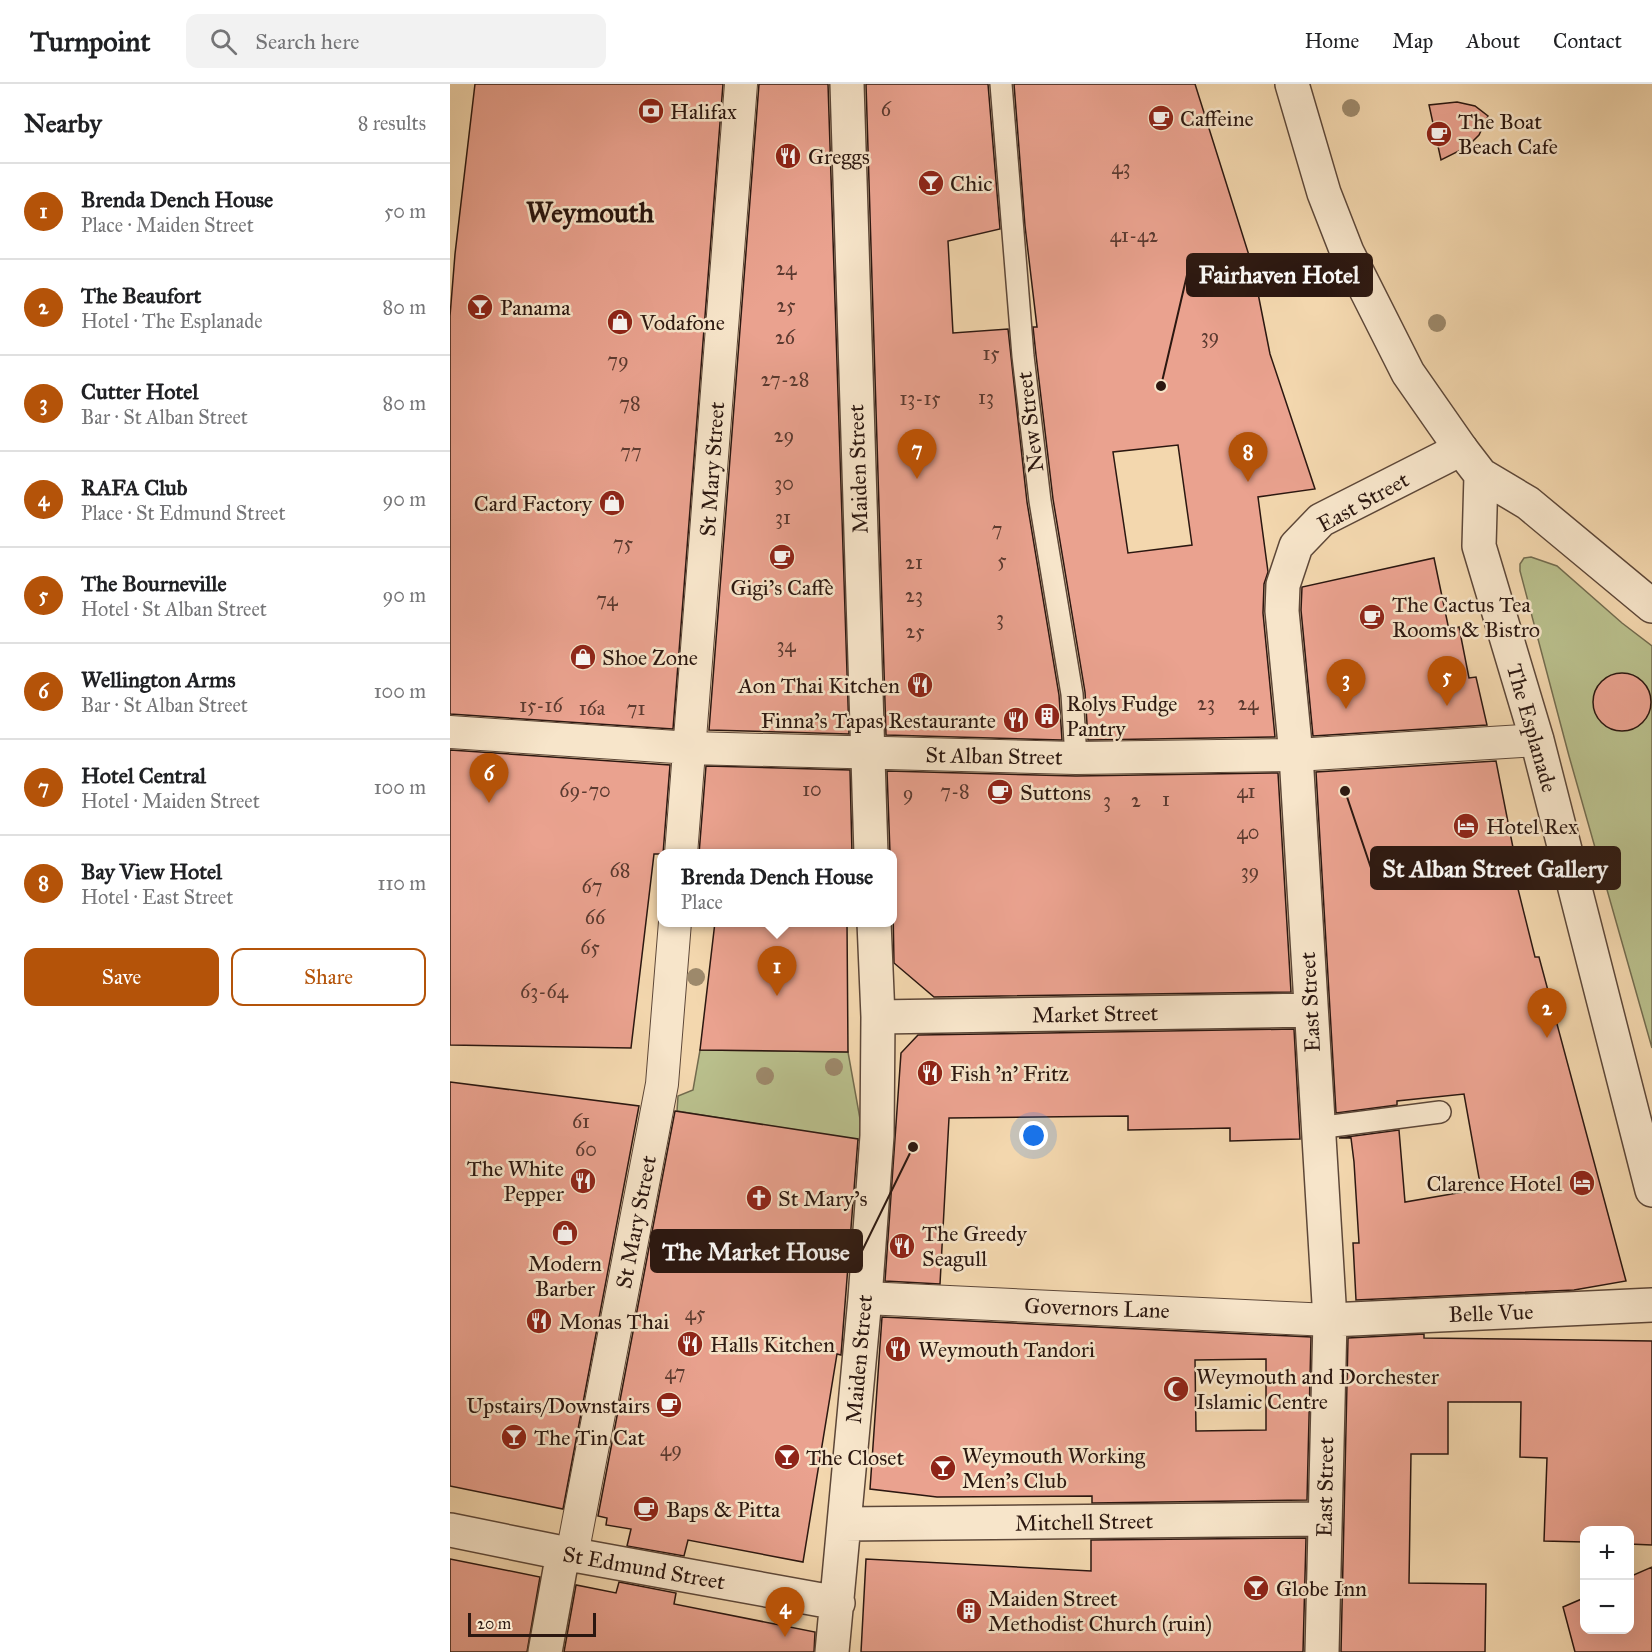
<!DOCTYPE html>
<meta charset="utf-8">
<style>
body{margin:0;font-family:"IM FELL Great Primer",serif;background:#f2f2f2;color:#202124}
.controls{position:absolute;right:18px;bottom:18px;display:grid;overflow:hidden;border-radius:12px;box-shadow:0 6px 24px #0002}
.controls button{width:54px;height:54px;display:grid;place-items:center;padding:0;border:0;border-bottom:2px solid #e0e0e0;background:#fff;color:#202124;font:30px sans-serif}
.scale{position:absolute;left:18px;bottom:15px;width:128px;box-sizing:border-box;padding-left:6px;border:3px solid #2b1710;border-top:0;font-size:16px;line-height:21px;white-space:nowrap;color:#2b1710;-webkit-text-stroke:4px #f7e5ca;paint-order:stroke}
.you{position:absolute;left:584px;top:1052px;width:21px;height:21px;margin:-15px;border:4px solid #fff;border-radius:50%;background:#1a73e8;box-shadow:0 0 0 9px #1a73e833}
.badge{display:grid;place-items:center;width:39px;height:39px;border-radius:50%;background:#b45309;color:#fff;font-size:20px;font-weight:700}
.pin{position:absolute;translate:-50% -50px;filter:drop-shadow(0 2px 3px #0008)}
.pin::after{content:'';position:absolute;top:32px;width:21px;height:18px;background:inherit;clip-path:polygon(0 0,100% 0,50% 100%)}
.popup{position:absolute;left:207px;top:765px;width:240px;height:78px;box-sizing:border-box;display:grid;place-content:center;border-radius:12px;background:#fff;filter:drop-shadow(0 2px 4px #0005);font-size:20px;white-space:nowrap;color:#757577}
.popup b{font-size:22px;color:#202124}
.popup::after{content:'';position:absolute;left:50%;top:100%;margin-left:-12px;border:12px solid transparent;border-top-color:#fff}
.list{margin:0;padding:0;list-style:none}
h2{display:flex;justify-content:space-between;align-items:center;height:78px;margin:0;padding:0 24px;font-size:26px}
h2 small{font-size:20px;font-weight:400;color:#757577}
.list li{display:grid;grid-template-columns:39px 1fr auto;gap:18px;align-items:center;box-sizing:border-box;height:96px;padding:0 24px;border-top:2px solid #e0e0e0}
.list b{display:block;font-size:22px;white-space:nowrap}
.list p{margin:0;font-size:20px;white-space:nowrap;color:#757577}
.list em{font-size:20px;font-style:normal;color:#757577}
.actions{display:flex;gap:12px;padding:18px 24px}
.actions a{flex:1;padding:14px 0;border:2px solid #b45309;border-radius:12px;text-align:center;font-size:21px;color:#b45309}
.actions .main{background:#b45309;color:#fff}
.icon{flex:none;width:33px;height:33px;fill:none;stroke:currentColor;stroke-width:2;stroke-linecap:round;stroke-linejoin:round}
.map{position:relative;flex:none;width:1202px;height:1568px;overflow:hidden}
header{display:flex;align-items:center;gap:36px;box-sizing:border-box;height:84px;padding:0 30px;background:#fff;border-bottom:2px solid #e0e0e0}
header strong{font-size:28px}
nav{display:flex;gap:33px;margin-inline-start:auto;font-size:21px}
.search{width:420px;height:54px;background:#f2f2f2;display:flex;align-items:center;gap:15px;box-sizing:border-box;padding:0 21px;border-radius:12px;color:#757577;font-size:22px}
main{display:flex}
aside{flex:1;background:#fff}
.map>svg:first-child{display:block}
</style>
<header>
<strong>Turnpoint</strong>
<div class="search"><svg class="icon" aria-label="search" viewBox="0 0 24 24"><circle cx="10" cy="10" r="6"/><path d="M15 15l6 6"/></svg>Search here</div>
<nav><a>Home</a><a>Map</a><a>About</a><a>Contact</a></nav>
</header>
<main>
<aside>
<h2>Nearby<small>8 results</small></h2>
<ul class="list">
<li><span class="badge">1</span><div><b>Brenda Dench House</b><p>Place · Maiden Street</p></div><em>50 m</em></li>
<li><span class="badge">2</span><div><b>The Beaufort</b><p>Hotel · The Esplanade</p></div><em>80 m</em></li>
<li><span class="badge">3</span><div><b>Cutter Hotel</b><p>Bar · St Alban Street</p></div><em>80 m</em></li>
<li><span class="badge">4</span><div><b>RAFA Club</b><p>Place · St Edmund Street</p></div><em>90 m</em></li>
<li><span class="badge">5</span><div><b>The Bourneville</b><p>Hotel · St Alban Street</p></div><em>90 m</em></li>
<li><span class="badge">6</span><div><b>Wellington Arms</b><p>Bar · St Alban Street</p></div><em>100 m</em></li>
<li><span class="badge">7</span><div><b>Hotel Central</b><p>Hotel · Maiden Street</p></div><em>100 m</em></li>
<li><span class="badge">8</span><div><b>Bay View Hotel</b><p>Hotel · East Street</p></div><em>110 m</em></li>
</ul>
<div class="actions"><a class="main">Save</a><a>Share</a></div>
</aside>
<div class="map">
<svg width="1202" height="1568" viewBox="0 0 1202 1568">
<rect width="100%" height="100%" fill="#f3d7ae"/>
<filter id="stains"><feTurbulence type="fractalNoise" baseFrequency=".00333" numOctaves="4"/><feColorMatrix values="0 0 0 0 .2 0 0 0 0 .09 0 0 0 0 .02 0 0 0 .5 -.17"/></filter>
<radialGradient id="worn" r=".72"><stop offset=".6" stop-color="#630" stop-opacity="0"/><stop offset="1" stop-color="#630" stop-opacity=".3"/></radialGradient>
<path fill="#b9bf8c" stroke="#726b4e" stroke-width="1.5" d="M1081 473 1107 482 1172 539 1202 562V964L1119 672 1070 487V480L1074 474Z
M250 966 398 968 414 1057 227 1027 228 1012 243 1006Z"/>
<path fill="#eaa28f" stroke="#2b1710" stroke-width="1.5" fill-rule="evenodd" d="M25 0H273L223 645 0 630V232L5 170Z
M309 0H378L399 650 259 646Z
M416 0H538L550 145 498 157 503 249 558 245 577 418 609 611 612 656 436 651Z
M564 0H745L803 184 820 270 865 405 808 413 818 488 814 500 813 529 825 653 638 656 635 608 603 415 586 271 583 243H587L575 142ZM728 361 742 461 678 469 663 368Z
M1007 18 1025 22 1038 32 1029 51 1017 63 991 76 979 21Z
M984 474 999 546 1009 543 1019 594 1026 593 1037 641 863 652 851 526 852 503Z
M1143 618a29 29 0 1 1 58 0a29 29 0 1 1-58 0Z
M0 666 220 681 213 770H204L181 964 0 961Z
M1046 677 1067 784 1063 785 1085 873H1089L1176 1197 1124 1206 906 1216 903 1159H909L904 1078 901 1054H889L949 1046 955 1118 1031 1105 1014 1010 947 1017V1021L886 1029 866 688Z
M256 682 400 686 402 770H249Z
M437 687 626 692 828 689 841 908 484 913 444 879 442 769H440Z
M265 838H397L398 968 250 966Z
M844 945 850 1055 780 1057V1044L678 1046V1032L499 1034 490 1200 435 1197 451 969 468 951Z
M0 998 189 1022 113 1425 0 1402Z
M225 1027 408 1055 391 1271 387 1270 353 1478 238 1456 234 1472 177 1462 181 1445 156 1441 157 1434 148 1432Z
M432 1233 861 1253 857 1416 642 1419V1412L487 1413 420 1405ZM816 1275V1346L746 1347 745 1276Z
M974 1250V1254L1202 1257V1461L1179 1460V1446H1134V1458L1094 1457 1097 1374 1070 1373 1071 1318H998V1370H961L959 1499 1036 1500 1035 1568H891L898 1254Z
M856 1454 853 1568H411L416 1475 641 1487V1456Z
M0 1475 90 1493 77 1568H0Z
M1202 1483V1568H1125L1113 1523 1134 1514V1545H1179V1493Z
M169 1498 226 1509 224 1520 365 1548 364 1568H114L126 1501 166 1509Z"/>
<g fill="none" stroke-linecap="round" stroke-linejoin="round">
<g stroke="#5d4738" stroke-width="24">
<path id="service" d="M551 0 573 272 590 417 622 610 626 674
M867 1044 990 1028"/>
</g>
<g stroke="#5d4738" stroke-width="34">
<path id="pedestrian" d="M0 648 241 664 626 674 846 671 1087 656
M231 770 291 0
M415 1214 880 1236
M122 1471 212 1000 225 838"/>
</g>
<g stroke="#5d4738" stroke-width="36">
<path id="minor" d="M397 0 421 770
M428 933 861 926
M880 1236 1202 1221
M394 1440 874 1435
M0 1446 113 1469 388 1519
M95 1568 113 1469
M382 1568 415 1214 427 1052 428 933 424 838
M872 1568 880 1236 846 671 832 527 833 501 846 462 871 436 1011 365"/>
</g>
<g stroke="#5d4738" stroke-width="36">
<path id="tertiary" d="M842 0 874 109 897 168 958 289 1011 365 1031 391 1078 419 1202 522
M1031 391 1029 462 1087 656 1202 1106"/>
</g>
<use href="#service" stroke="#f7e5ca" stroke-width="21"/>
<use href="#pedestrian" stroke="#f7e5ca" stroke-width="32"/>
<use href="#minor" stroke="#f7e5ca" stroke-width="33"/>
<use href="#tertiary" stroke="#f7e5ca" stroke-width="33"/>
</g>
<g fill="#9d896b">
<circle cx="901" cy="24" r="9"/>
<circle cx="987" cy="239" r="9"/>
<circle cx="246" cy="893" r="9"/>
<circle cx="384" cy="983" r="9"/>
<circle cx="315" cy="992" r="9"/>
</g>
<defs>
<g id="bank-disc" transform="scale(1.35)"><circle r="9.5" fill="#8f2418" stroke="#f7e5ca"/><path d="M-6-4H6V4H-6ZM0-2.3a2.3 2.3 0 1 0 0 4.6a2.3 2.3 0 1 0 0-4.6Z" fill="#fff"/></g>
<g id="cafe-disc" transform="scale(1.35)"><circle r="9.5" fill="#8f2418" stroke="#f7e5ca"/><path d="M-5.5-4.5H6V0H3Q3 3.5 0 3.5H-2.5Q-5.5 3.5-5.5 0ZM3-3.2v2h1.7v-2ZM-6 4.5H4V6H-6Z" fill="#fff"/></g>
<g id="restaurant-disc" transform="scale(1.35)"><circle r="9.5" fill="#8f2418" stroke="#f7e5ca"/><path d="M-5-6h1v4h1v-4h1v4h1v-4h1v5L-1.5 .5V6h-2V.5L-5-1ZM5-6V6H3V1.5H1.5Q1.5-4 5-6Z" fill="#fff"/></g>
<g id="bar-disc" transform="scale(1.35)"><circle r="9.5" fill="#8f2418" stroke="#f7e5ca"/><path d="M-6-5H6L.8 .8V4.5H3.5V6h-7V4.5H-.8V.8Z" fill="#fff"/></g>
<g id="shop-disc" transform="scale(1.35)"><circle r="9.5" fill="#8f2418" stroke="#f7e5ca"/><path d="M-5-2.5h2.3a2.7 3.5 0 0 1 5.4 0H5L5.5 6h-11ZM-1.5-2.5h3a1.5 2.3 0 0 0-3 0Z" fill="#fff"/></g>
<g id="building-disc" transform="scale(1.35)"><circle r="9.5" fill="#8f2418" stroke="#f7e5ca"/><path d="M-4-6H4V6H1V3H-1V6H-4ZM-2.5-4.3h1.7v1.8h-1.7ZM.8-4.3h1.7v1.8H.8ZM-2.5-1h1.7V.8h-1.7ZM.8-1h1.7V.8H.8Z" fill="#fff"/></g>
<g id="hotel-disc" transform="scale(1.35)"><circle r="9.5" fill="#8f2418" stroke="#f7e5ca"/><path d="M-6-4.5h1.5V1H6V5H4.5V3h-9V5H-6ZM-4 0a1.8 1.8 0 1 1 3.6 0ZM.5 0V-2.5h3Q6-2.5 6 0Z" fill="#fff"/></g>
<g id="church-disc" transform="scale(1.35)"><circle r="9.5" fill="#8f2418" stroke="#f7e5ca"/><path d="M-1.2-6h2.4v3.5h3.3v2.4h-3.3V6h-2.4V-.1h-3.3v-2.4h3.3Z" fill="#fff"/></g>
<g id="mosque-disc" transform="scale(1.35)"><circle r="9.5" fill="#8f2418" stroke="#f7e5ca"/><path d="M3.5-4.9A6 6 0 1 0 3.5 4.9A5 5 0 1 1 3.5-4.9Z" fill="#fff"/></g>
</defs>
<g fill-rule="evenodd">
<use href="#bank-disc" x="201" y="27"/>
<use href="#cafe-disc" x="711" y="34"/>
<use href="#cafe-disc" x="989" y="50"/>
<use href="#restaurant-disc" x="338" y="72"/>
<use href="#bar-disc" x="481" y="99"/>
<use href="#bar-disc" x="30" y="223"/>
<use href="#shop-disc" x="170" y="238"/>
<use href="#shop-disc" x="162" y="419"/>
<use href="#cafe-disc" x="332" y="473"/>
<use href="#cafe-disc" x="922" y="533"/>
<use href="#shop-disc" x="133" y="573"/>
<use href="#restaurant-disc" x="470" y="601"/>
<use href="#building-disc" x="597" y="632"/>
<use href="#restaurant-disc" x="566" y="636"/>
<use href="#cafe-disc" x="550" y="708"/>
<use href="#hotel-disc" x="1016" y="742"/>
<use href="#restaurant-disc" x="480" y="989"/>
<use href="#restaurant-disc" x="133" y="1097"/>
<use href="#hotel-disc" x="1132" y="1099"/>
<use href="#church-disc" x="309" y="1114"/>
<use href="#shop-disc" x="115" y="1149"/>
<use href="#restaurant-disc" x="452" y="1162"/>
<use href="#restaurant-disc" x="89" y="1237"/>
<use href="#restaurant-disc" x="240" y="1260"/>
<use href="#restaurant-disc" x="448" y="1265"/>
<use href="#mosque-disc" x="726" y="1305"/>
<use href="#cafe-disc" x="219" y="1321"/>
<use href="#bar-disc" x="64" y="1353"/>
<use href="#bar-disc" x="337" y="1373"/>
<use href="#bar-disc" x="493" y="1384"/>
<use href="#cafe-disc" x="196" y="1425"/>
<use href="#bar-disc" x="806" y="1504"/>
<use href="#building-disc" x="519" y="1527"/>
</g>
<g text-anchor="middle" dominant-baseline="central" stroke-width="5" stroke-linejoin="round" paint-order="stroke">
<g font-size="20" fill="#5b3a30">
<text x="436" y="25">6</text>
<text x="671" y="83">43</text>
<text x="684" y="151">41-42</text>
<text x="336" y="184">24</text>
<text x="336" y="221">25</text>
<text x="760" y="252">39</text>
<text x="335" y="253">26</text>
<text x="541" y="269">15</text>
<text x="168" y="276">79</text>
<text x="335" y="295">27-28</text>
<text x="536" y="313">13</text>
<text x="470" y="314">13-15</text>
<text x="180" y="319">78</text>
<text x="334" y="351">29</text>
<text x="181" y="367">77</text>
<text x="334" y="399">30</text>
<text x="333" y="433">31</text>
<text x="547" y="445">7</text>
<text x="173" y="459">75</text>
<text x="552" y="476">5</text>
<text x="464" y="478">21</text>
<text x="464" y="511">23</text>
<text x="157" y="515">74</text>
<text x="550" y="534">3</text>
<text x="465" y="547">25</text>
<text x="336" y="561">34</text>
<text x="756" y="619">23</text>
<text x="798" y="619">24</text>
<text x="91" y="621">15-16</text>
<text x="142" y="624">16a</text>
<text x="186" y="624">71</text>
<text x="362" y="705">10</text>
<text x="135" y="706">69-70</text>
<text x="505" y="707">7-8</text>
<text x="796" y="707">41</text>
<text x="458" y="709">9</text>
<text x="716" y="715">1</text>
<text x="657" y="716">3</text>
<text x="686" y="716">2</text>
<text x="798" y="748">40</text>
<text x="170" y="786">68</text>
<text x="800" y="787">39</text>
<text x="142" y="802">67</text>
<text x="145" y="833">66</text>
<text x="140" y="863">65</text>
<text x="94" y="907">63-64</text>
<text x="131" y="1037">61</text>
<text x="136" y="1065">60</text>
<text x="245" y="1229">45</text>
<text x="225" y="1288">47</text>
<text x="221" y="1365">49</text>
</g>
<g font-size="22" fill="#2b1710" stroke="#f7e5ca" text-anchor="start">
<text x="220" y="27">Halifax</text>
<text x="730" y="34">Caffeine</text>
<text x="1008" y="37">The Boat<tspan x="1008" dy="25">Beach Cafe</tspan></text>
<text x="358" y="72">Greggs</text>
<text x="500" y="99">Chic</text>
<text x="50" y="223">Panama</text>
<text x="190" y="238">Vodafone</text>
<text x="142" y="419" text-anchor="end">Card Factory</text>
<text x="332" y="503" text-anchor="middle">Gigi's Caffè</text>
<text x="942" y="520">The Cactus Tea<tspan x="942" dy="25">Rooms &amp; Bistro</tspan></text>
<text x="152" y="573">Shoe Zone</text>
<text x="450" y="601" text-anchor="end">Aon Thai Kitchen</text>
<text x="616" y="619">Rolys Fudge<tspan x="616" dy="25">Pantry</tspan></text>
<text x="546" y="636" text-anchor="end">Finna's Tapas Restaurante</text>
<text x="570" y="708">Suttons</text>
<text x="1036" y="742">Hotel Rex</text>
<text x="500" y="989">Fish 'n' Fritz</text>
<text x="114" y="1084" text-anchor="end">The White<tspan x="114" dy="25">Pepper</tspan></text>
<text x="1112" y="1099" text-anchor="end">Clarence Hotel</text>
<text x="328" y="1114">St Mary's</text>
<text x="472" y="1149">The Greedy<tspan x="472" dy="25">Seagull</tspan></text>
<text x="115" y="1179" text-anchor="middle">Modern<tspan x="115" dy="25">Barber</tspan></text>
<text x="109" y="1237">Monas Thai</text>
<text x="260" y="1260">Halls Kitchen</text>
<text x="468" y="1265">Weymouth Tandori</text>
<text x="746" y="1292">Weymouth and Dorchester<tspan x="746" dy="25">Islamic Centre</tspan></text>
<text x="200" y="1321" text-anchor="end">Upstairs/Downstairs</text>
<text x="84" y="1353">The Tin Cat</text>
<text x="512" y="1371">Weymouth Working<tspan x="512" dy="25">Men's Club</tspan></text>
<text x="356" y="1373">The Closet</text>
<text x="216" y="1425">Baps &amp; Pitta</text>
<text x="826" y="1504">Globe Inn</text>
<text x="538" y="1514">Maiden Street<tspan x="538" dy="25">Methodist Church (ruin)</tspan></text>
</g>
<g font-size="22" fill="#2b1710" stroke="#f7e5ca">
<text transform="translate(580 338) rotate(-97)">New Street</text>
<text transform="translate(262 385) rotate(-86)">St Mary Street</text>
<text transform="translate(408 385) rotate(-92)">Maiden Street</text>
<text transform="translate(913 418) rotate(-29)">East Street</text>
<text transform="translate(1082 644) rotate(74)">The Esplanade</text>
<text transform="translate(544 672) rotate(1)">St Alban Street</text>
<text transform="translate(860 918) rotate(-93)">East Street</text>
<text transform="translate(645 930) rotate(-1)">Market Street</text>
<text transform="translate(186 1138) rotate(-79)">St Mary Street</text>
<text transform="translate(647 1224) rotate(2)">Governors Lane</text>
<text transform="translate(1041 1229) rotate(-2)">Belle Vue</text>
<text transform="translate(409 1275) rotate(-85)">Maiden Street</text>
<text transform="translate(875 1403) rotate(-89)">East Street</text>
<text transform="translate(634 1438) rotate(-1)">Mitchell Street</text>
<text transform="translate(194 1484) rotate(10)">St Edmund Street</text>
</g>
<g font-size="28" font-weight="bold" fill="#2b1710" stroke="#f7e5ca">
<text x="140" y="128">Weymouth</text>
</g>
</g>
<path fill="none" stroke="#2b1710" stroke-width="2" d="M711 302L737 191M895 707L921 784M463 1063L412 1167"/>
<g fill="#2b1710" stroke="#f7e5ca" stroke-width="2">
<circle cx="711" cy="302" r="6"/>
<circle cx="895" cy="707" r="6"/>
<circle cx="463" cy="1063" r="6"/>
</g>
<g fill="#2b1710" stroke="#2b1710" stroke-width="2">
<rect x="737" y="170" width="185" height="42" rx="6"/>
<rect x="921" y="763" width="249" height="42" rx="6"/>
<rect x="201" y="1146" width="211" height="42" rx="6"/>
</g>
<g font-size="24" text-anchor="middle" font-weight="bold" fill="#fff">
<text x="829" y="199">Fairhaven Hotel</text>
<text x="1045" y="793">St Alban Street Gallery</text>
<text x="306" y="1176">The Market House</text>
</g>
<rect width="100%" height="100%" filter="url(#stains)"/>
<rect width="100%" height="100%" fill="url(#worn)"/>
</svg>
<div class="controls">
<button>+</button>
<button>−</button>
</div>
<div class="scale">20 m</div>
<div class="you"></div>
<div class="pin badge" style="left:327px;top:912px">1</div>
<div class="popup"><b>Brenda Dench House</b>Place</div>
<div class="pin badge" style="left:1097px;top:954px">2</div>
<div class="pin badge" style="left:896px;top:625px">3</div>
<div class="pin badge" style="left:335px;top:1553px">4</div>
<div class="pin badge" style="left:997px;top:622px">5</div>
<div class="pin badge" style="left:39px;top:719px">6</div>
<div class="pin badge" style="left:467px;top:395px">7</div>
<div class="pin badge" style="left:798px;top:398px">8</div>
</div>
</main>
